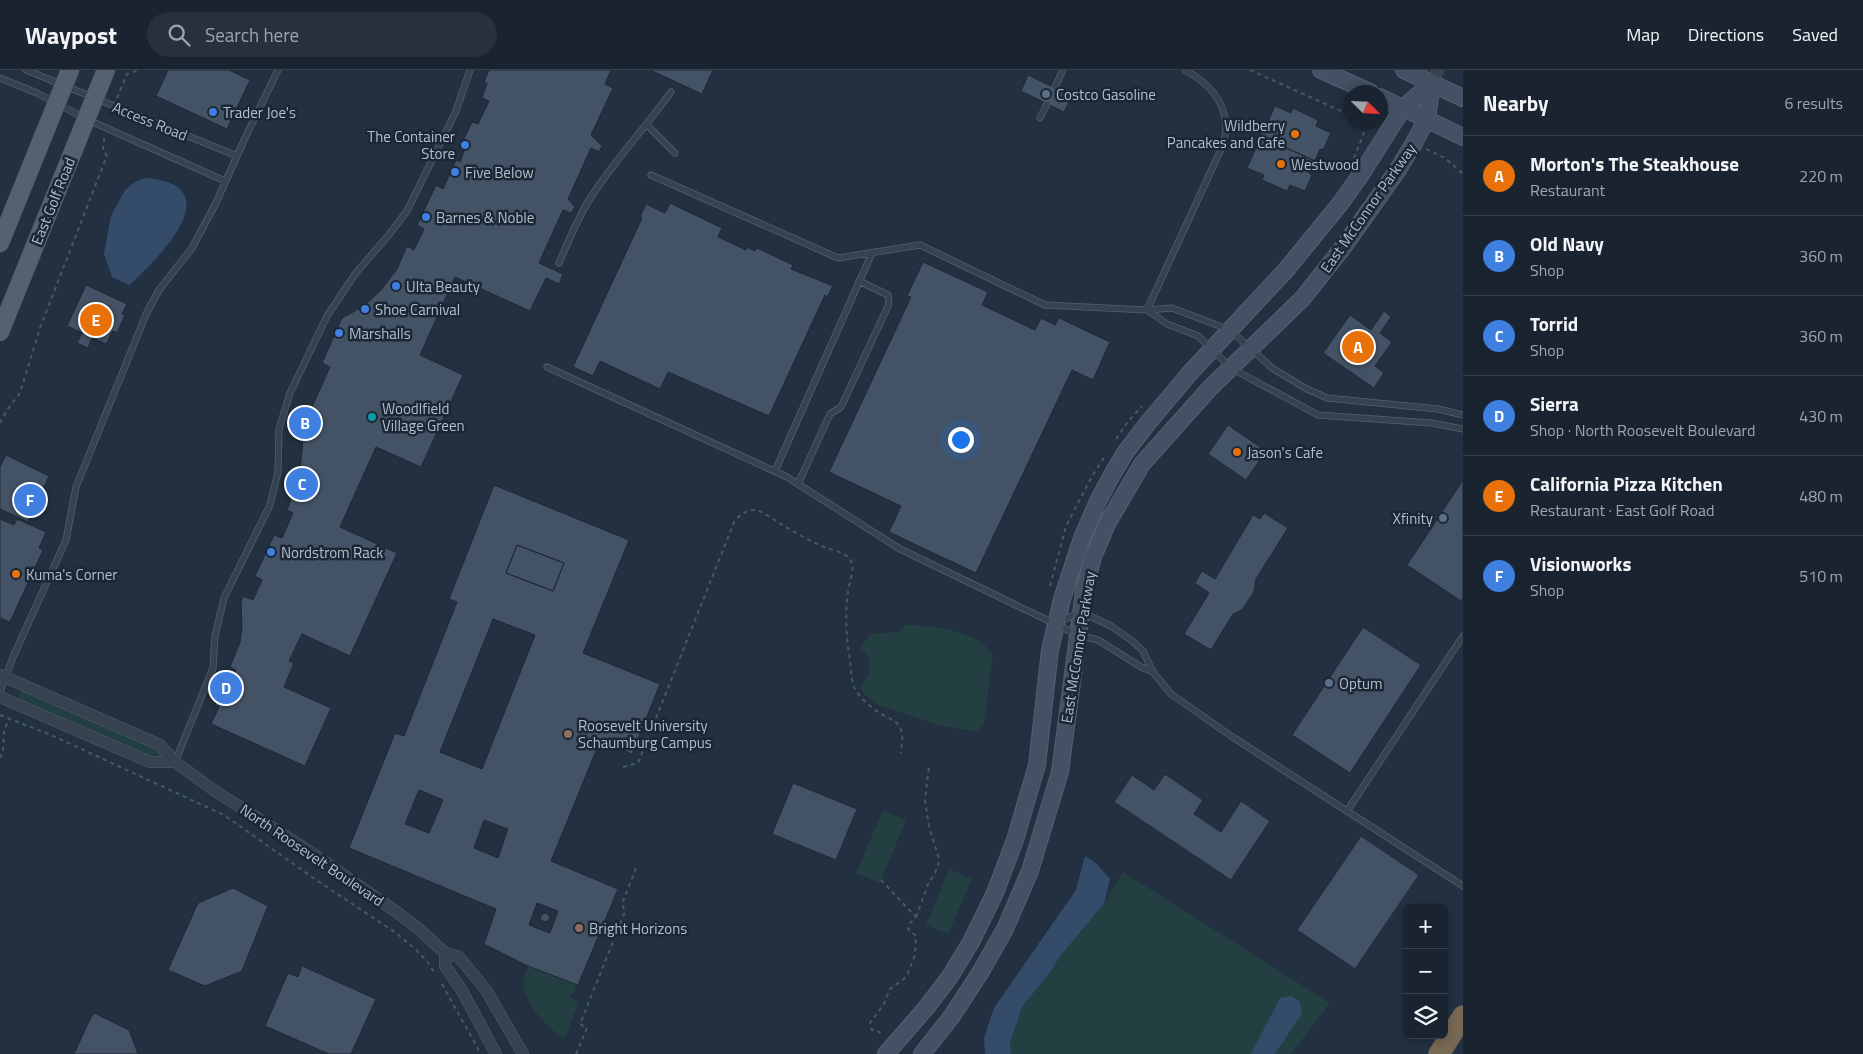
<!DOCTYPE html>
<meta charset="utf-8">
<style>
body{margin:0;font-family:"Titillium Web",sans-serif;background:#27303d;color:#f1f3f6}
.controls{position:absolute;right:15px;bottom:15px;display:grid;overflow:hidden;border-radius:8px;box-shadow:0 2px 8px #0003}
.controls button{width:45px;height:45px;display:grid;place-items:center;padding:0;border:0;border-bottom:1px solid #38414d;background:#1a2431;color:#f1f3f6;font:25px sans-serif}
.compass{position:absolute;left:1343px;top:15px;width:45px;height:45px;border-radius:50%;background:#1a2431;box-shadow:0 2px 8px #0003;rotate:114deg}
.you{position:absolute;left:960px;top:369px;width:18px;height:18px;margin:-12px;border:4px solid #fff;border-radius:50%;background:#1a73e8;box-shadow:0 0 0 8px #1a73e833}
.badge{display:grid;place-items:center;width:32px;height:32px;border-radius:50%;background:#84b7ff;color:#fff;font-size:16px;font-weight:700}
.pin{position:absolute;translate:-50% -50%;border:2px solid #fff;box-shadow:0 1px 5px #0006}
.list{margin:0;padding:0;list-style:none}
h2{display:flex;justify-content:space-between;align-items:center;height:65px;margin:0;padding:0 20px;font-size:21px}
h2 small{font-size:16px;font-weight:400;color:#9fa4ab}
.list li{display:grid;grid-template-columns:32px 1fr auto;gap:15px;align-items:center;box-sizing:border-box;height:80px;padding:0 20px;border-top:1px solid #38414d}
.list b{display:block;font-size:19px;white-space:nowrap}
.list p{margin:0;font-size:16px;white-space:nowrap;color:#9fa4ab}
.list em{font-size:16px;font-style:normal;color:#9fa4ab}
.icon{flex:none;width:28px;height:28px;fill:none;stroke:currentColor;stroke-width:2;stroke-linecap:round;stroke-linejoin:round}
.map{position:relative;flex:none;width:1463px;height:984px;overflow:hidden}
header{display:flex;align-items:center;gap:30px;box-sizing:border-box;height:70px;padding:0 25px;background:#1a2431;border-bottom:1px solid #38414d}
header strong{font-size:24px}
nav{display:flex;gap:28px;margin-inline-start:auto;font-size:18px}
.search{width:350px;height:45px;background:#27303d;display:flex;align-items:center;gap:12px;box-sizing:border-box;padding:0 18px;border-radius:28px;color:#9fa4ab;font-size:19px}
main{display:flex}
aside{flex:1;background:#1a2431}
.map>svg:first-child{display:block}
</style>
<header>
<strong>Waypost</strong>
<div class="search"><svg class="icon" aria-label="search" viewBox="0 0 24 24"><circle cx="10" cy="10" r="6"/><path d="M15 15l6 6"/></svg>Search here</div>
<nav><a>Map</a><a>Directions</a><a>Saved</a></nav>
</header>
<main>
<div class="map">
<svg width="1463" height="984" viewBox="0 0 1463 984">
<rect width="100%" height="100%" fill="#223041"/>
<path fill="#243f42" d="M905 555C931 555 978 560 993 585L984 654 977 662 942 656 879 635 866 626 860 617 869 603 870 589 860 577 871 564 898 562Z
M22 620 145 674 160 682 162 686 148 685 20 629 18 626Z
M883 740 906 750 880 813 856 803Z
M949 799 972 809 948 864 926 855Z
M1123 802 1330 933 1291 984H1011L1010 973 1022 937 1052 900 1060 886 1104 834Z
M528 896 578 915 570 927 578 933 565 969C547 958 519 930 524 907 525 904 527 900 528 896Z"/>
<path fill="#344c69" d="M145 108C232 114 160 188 129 215L112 207 104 184 111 146 125 120 135 112Z
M1085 786 1096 793 1110 809 1104 834 1060 886 1052 900 1022 937 1010 973 1011 984H985L984 968 994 938 1076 820Z
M1291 926 1300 932 1302 943 1275 984H1251L1280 928Z"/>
<path fill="#435265" stroke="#1e2937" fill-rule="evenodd" d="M168 0H229L250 10 227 59 156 26Z
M489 0H611L605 14 613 18 591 65 602 76 599 82 591 78 568 129 575 137 571 143 563 140 539 193 563 204 559 214 546 208 530 241 455 207 420 285 463 305 421 397 376 377 340 457 397 483 350 586 302 564 289 591 294 593 284 617 331 638 305 696 211 654 219 637 215 635 227 609 231 611 236 600 230 597 240 572 242 557 241 533 243 526 253 530 262 510 255 506 274 465 282 468 293 443 287 440 295 419 300 400 303 369 300 341 303 333 312 337 330 297 322 293 342 248 364 236 381 220 397 199 407 176 414 180 424 159 417 155 436 115 443 119 456 90 460 92 464 81 459 79 472 52 478 54 489 31 482 28 487 13 484 12Z
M650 0H713L702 24Z
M1028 5 1072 26 1064 42 1021 21Z
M1275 36 1291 43 1293 38 1318 50 1316 56 1331 63 1323 80 1320 79 1315 91 1260 66 1263 60 1269 62 1271 56 1267 54Z
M1260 66 1315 91 1309 103 1312 105 1305 121 1290 115 1287 121 1262 110 1264 105 1247 98 1256 78 1261 80 1262 76 1256 73Z
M670 133 722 158 718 167 746 180 747 177 755 181 757 178 793 195 791 199 833 216 827 227 825 225 769 346 668 302 660 319 600 291 593 306 573 297 642 148 640 147 646 134 665 143Z
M923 192 988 222 982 235 1035 260 1041 248 1055 255 1059 248 1110 272 1093 310 1072 300 976 503 889 462 901 436 829 402 911 227 907 226Z
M86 215 127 234 122 244 125 245 117 263 113 261 106 274 92 268 88 278 77 273 82 263 67 256Z
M1384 241 1391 247 1380 263 1392 272 1375 296 1384 303 1374 318 1323 283 1350 245 1371 260Z
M1228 355 1266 381 1246 410 1208 384Z
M6 385 49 406 28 452 0 439V397Z
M1463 410V528L1461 531 1407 495Z
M494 415 629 470 583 583 660 614 632 684 600 671 551 791 618 819 578 915 528 896 484 874 496 839 349 778 395 663 404 666 457 532 449 529ZM517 475 564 493 553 521 506 503ZM493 549 535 565 482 699 440 682ZM419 720 443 730 429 763 405 754ZM484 750 508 759 498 788 474 778ZM537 833 558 841 550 863 529 855Z
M1264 443 1288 458 1256 509 1254 522 1242 540 1233 544 1211 580 1184 564 1209 523 1195 513 1202 501 1215 509 1253 445 1260 449Z
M0 449 14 455 17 449 46 462 39 478 43 480 10 552 0 548Z
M517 475 564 493 553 521 506 503Z
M1363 557 1421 595 1350 703 1292 665Z
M1165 704 1203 730 1194 744 1221 762 1241 731 1270 751 1231 810 1114 732 1132 705 1154 720Z
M793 713 857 739 836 790 772 764Z
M1361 766 1419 805 1355 899 1297 860Z
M233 818 268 836 242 901 205 916 168 900 198 833Z
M547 843 550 847 548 851 544 852 540 849 542 844Z
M302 896 376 929 351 984H329L265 956 288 903 298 907Z
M94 943 129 960 138 984H74L90 949Z"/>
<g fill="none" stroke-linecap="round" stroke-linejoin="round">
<g stroke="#55606e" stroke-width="7">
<path id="lane" d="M26 0 237 86
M0 8 37 23 86 49 225 111
M1055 17 1063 0
M1040 48 1047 34
M647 55 675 83
M651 105 838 188 920 175 1045 235 1147 240 1172 238 1230 260 1272 298 1305 318 1327 328 1438 339 1463 345
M559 193C569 170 578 147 591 127 615 90 645 58 671 22
M1147 240 1167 254 1198 266 1231 298 1318 345 1432 353 1463 359
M1147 240 1223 75C1233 40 1214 16 1185 0
M547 297 787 407 900 479 1078 565 1098 570 1141 597 1153 602
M775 401 872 183
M798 414 830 344 841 337 889 234 888 225 859 211
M1060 551 1081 542 1111 556 1131 570 1143 581 1153 602 1171 624 1231 666 1463 816
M0 622 13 587 66 470 76 417 147 242 159 220 192 178 216 133 245 68 278 0
M175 692 213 598 215 566 224 528 270 435 278 402 279 359 290 323 327 246 355 204 387 167 407 141 456 41 470 0
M1347 741 1463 566"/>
</g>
<g stroke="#55606e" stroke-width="12">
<path id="street" d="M1432 13 1438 0
M0 605 160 675 175 692 215 721 312 783 398 843 420 860 445 883 459 887 486 920 523 984
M0 627 150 692H175
M445 883V896L461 919 496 984"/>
</g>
<g stroke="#55606e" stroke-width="18">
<path id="secondary" d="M1321 0 1370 22
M1404 0 1463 28
M1380 27 1463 67
M886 984 926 938 949 908 971 872 995 823 1015 770 1037 695 1050 580 1062 529 1082 468 1098 431 1113 403 1125 383 1147 354 1189 304 1286 200 1340 134 1362 103 1403 38 1432 13
M922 984 952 946 980 903 1005 859 1030 801 1060 702 1084 521 1093 487 1107 454 1142 394 1210 318 1303 228 1344 176 1397 101 1414 73 1427 49 1432 13"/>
</g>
<g stroke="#404b59" stroke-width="19">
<path id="primary" d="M0 173 70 0
M0 262 106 0"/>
</g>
<g stroke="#424d5b" stroke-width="22">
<path id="highway" d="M1439 984 1463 946"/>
</g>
<path stroke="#435c5e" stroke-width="2" stroke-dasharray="4 4" stroke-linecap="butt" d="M1250 0 1350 45
M117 28 127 4 139 0
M1426 79 1445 88 1463 104
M1354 88 1368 53
M0 353 7 340 20 323 40 258 104 93 107 86C101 78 103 75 105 66
M1116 369 1127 353 1142 336
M1050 516 1066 456 1091 408 1105 386
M0 645 51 665 224 745 312 807 396 863 414 878 427 891 434 902
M0 688 3 682 4 659 10 649
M623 697 638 693 735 450C755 431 762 443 781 454 794 462 808 470 822 476 830 480 842 481 849 488 857 496 849 512 848 522 845 545 846 567 850 590 851 599 851 609 854 617 858 627 872 638 881 644 890 649 900 651 902 664 903 670 901 677 901 683
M881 810 916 847 910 853 908 859 916 866 915 885 908 903 904 909 890 919 884 934 870 953 872 960H877L883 966
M916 847 929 812 934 805 938 796 939 789 929 756 925 730 929 696
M442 914 481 984
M576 984 587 958 580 954 625 842 622 834 636 798"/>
<use href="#lane" stroke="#374250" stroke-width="5.5"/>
<use href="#street" stroke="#374250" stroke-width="11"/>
<use href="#secondary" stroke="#445164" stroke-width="16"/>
<use href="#primary" stroke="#556170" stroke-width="18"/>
<use href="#highway" stroke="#776853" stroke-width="21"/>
</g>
<g fill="#5c6f8a" stroke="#1c2735" stroke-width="2">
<circle cx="1046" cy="24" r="5"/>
<circle cx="1443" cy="448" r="5"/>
<circle cx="1329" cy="613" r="5"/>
</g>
<g fill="#3f7fe0" stroke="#1c2735" stroke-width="2">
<circle cx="213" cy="42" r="5"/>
<circle cx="465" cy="75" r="5"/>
<circle cx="455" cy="102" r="5"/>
<circle cx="426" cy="147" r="5"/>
<circle cx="396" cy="216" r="5"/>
<circle cx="365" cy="239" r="5"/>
<circle cx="339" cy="263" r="5"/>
<circle cx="271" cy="482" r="5"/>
</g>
<g fill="#e8710a" stroke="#1c2735" stroke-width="2">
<circle cx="1295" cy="64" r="5"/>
<circle cx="1281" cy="94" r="5"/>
<circle cx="1237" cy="382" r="5"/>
<circle cx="16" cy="504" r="5"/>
</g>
<circle fill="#0f9aa8" stroke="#1c2735" stroke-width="2" cx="372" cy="347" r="5"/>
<g fill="#8d6e63" stroke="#1c2735" stroke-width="2">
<circle cx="568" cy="664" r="5"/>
<circle cx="579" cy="858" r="5"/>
</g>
<g text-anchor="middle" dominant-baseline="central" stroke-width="5" stroke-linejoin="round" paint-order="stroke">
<g font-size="15" fill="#b3bdcb" stroke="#1c2735" text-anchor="start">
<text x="1056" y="24">Costco Gasoline</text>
<text x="223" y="42">Trader Joe's</text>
<text x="1285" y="55" text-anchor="end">Wildberry<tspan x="1285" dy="17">Pancakes and Cafe</tspan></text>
<text x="455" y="66" text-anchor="end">The Container<tspan x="455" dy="17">Store</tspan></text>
<text x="1291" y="94">Westwood</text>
<text x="465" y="102">Five Below</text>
<text x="436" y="147">Barnes &amp; Noble</text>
<text x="406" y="216">Ulta Beauty</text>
<text x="375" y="239">Shoe Carnival</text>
<text x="349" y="263">Marshalls</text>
<text x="382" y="338">Woodlfield<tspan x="382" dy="17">Village Green</tspan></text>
<text x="1247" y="382">Jason's Cafe</text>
<text x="1433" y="448" text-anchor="end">Xfinity</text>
<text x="281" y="482">Nordstrom Rack</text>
<text x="26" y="504">Kuma's Corner</text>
<text x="1339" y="613">Optum</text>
<text x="578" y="655">Roosevelt University<tspan x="578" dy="17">Schaumburg Campus</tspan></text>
<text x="589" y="858">Bright Horizons</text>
</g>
<g font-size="15" fill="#b3bdcb" stroke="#1c2735">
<text transform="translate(150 51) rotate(22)">Access Road</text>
<text transform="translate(53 131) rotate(-68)">East Golf Road</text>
<text transform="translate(1368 138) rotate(-55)">East McConnor Parkway</text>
<text transform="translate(1078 577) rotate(-81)">East McConnor Parkway</text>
<text transform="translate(312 785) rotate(34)">North Roosevelt Boulevard</text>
</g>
</g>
</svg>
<div class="controls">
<button>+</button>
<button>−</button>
<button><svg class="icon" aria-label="layers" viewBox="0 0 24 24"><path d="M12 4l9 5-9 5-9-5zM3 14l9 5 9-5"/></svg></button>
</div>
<svg class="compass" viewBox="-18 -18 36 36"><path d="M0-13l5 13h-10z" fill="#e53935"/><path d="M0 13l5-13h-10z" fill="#9fa4ab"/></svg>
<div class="you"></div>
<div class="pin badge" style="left:1358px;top:277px;background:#e8710a">A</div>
<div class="pin badge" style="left:305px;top:353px;background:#3f7fe0">B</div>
<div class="pin badge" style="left:302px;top:414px;background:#3f7fe0">C</div>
<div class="pin badge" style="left:226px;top:618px;background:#3f7fe0">D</div>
<div class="pin badge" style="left:96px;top:250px;background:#e8710a">E</div>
<div class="pin badge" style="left:30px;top:430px;background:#3f7fe0">F</div>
</div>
<aside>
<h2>Nearby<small>6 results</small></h2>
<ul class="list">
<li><span class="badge" style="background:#e8710a">A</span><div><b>Morton's The Steakhouse</b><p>Restaurant</p></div><em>220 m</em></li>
<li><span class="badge" style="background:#3f7fe0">B</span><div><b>Old Navy</b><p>Shop</p></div><em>360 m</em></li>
<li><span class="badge" style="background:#3f7fe0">C</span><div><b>Torrid</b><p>Shop</p></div><em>360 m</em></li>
<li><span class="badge" style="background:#3f7fe0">D</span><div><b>Sierra</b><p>Shop · North Roosevelt Boulevard</p></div><em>430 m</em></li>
<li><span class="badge" style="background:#e8710a">E</span><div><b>California Pizza Kitchen</b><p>Restaurant · East Golf Road</p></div><em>480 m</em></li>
<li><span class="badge" style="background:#3f7fe0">F</span><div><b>Visionworks</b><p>Shop</p></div><em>510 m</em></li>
</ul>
</aside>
</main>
